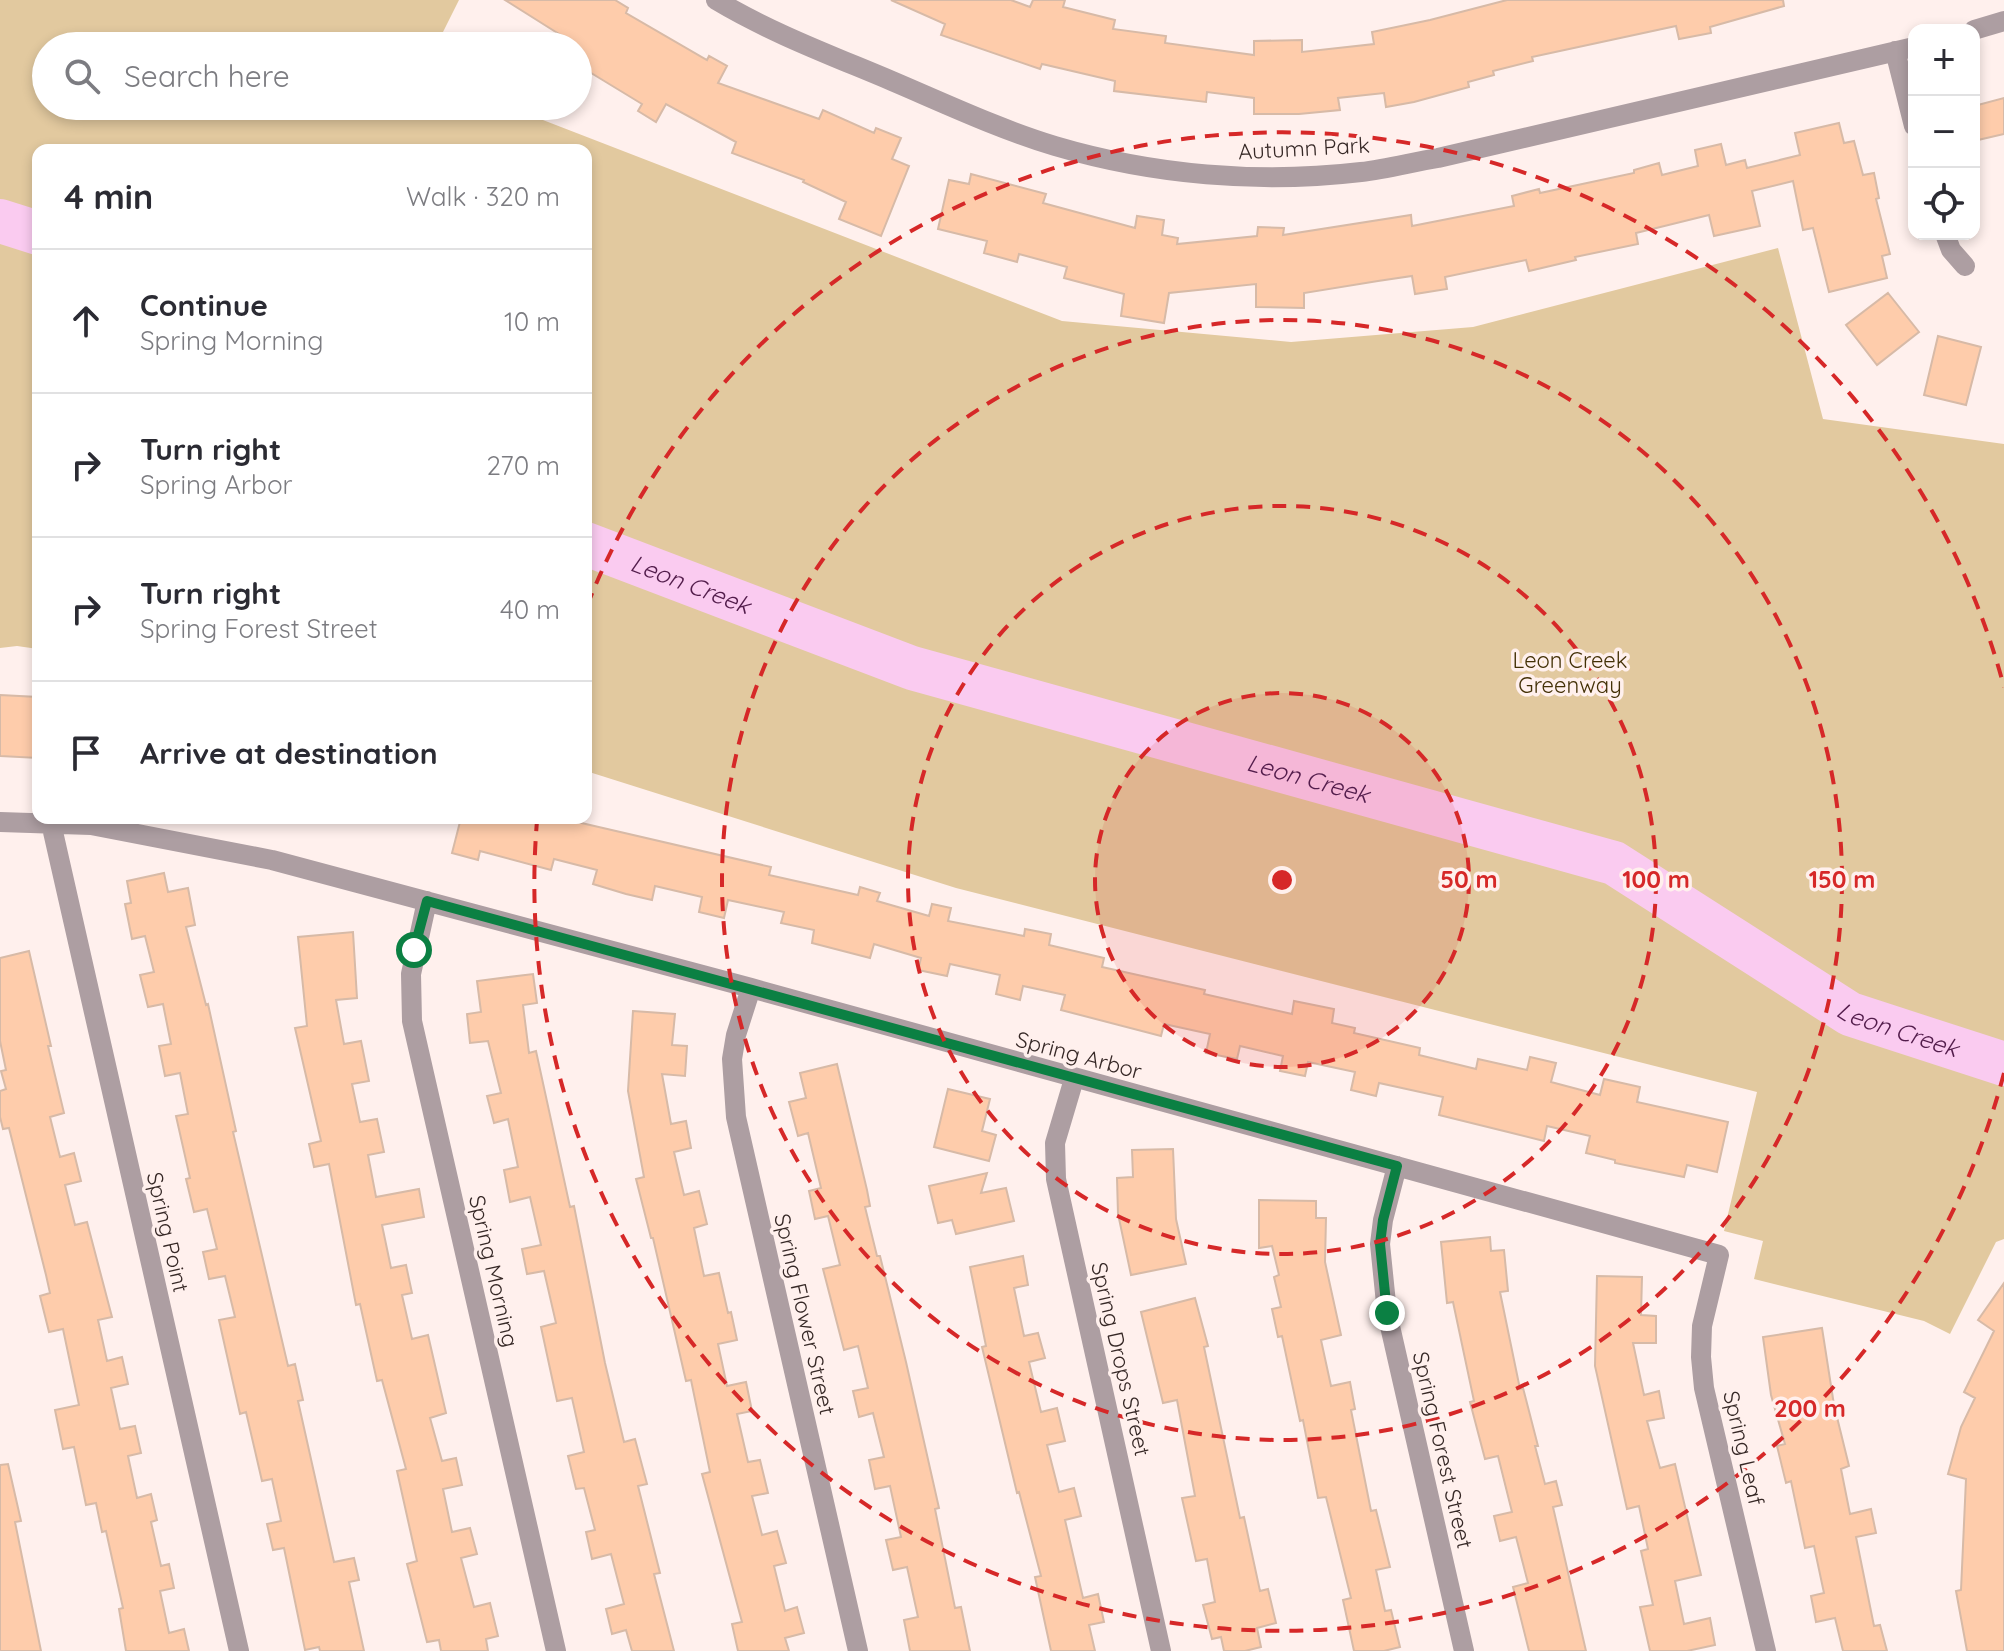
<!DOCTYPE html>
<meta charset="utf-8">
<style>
body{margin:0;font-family:Quicksand,sans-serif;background:#f2f2f3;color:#2b2b33}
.controls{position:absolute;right:24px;top:24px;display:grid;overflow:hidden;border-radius:16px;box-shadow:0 4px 12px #0003}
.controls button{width:72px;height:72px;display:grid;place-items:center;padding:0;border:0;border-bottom:2px solid #e1e1e2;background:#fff;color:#2b2b33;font:40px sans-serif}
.stop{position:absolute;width:24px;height:24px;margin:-18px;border:6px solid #0b8043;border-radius:50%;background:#fff}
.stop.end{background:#0b8043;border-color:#fff;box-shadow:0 2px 8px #0008}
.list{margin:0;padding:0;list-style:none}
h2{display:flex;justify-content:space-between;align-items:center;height:104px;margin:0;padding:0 32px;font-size:34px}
h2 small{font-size:26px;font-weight:400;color:#7c7c81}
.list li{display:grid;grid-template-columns:52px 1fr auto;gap:24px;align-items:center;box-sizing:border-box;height:144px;padding:0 32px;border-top:2px solid #e1e1e2}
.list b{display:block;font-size:30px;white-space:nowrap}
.list p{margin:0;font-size:26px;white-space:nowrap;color:#7c7c81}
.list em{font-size:26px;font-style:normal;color:#7c7c81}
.icon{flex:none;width:44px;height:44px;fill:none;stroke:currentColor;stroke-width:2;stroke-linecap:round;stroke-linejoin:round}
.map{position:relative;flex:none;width:2004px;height:1651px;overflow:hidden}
.search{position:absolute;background:#fff;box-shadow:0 4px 12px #0003;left:32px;top:32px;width:560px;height:88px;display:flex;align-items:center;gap:20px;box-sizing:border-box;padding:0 28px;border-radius:44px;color:#7c7c81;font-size:30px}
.panel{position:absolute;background:#fff;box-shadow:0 4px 12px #0003;left:32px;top:144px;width:560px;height:680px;border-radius:16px}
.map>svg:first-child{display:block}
</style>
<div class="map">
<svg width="2004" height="1651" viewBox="0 0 2004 1651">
<rect width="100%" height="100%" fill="#fff0ed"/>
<path fill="#e2c99f" d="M0 0H459L436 46H46V106H507L1062 321 1291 342 1473 327 1778 248 1823 419 2004 444V1239L1996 1242 1950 1334 1924 1321 1754 1279 1763 1241 1724 1231 1757 1092 956 888 586 771V150H38V649L17 646 0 648Z"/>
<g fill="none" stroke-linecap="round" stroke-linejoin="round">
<g stroke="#facbf0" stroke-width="44">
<path d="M0 221 38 233"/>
<path id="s1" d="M586 544 912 668 1614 863 1850 1014 2004 1064"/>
</g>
</g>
<path fill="#feccab" stroke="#d7baa7" stroke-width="2" d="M505 0H615L628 8 626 13 707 60 709 56 727 66 718 83 819 119 823 110 874 133 876 128 901 138 892 159 909 166 881 236 839 219 846 202 803 182 804 180 732 153 736 142 666 104 656 122 638 111 642 104 578 65V46Z
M891 0H1011L1030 7 1033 0H1065L1063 7 1115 20 1113 29 1166 36 1165 43 1254 55V41L1302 40V52L1374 44 1372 32 1430 20 1507 0H1783L1784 6 1710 27 1711 33 1679 39 1676 26 1532 57 1533 61 1493 71 1494 75 1468 82 1469 87 1414 102 1386 107 1384 93 1338 98 1340 110 1299 114H1254V98L1207 92 1206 102 1114 91 1115 81 1042 64 1040 69 941 35 945 24Z
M2004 98V134L1978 140 1974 123V106Z
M1839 123 1844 143 1854 141 1863 175 1874 173 1879 198 1876 199 1890 254 1882 256 1887 278 1829 292 1813 228 1803 230 1793 181 1752 191 1760 226 1714 236 1709 215 1636 233 1638 244 1575 257 1576 260 1529 271 1526 260 1445 277 1447 289 1415 294 1412 276 1378 281 1304 293V308L1256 307V284L1169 293 1164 323 1121 316 1124 294 1064 278 1067 267 1019 254 1017 262 984 253 987 241 938 229 949 180 969 184 971 174 1046 194 1043 203 1135 228 1137 216 1164 220 1162 235 1178 238 1177 244 1257 236 1258 227 1284 228 1283 235 1411 215 1412 226 1514 206 1512 196 1539 189 1540 193 1634 173V170L1659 163 1662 175 1698 166 1695 150 1721 144 1726 165 1745 160 1747 168 1800 155 1795 133Z
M1888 293 1919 332 1877 365 1846 325Z
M1938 336 1981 347 1966 405 1924 395Z
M0 695 38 697V758L0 756Z
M461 818H560L771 867 769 875 858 895 860 887 880 893 877 901 929 916 932 904 951 908 948 921 1024 936 1025 929 1051 934 1049 945 1104 958 1102 967 1205 990 1204 994 1292 1014 1294 1001 1334 1009 1332 1023 1355 1028 1354 1033 1420 1048 1419 1055 1476 1069 1478 1059 1527 1070 1530 1057 1556 1063 1551 1082 1600 1095 1604 1079 1640 1087 1637 1102 1728 1122 1717 1172 1687 1165 1684 1177 1615 1163V1160L1586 1153 1590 1136 1547 1126 1544 1141 1512 1133 1439 1115 1443 1097 1379 1083 1376 1096 1351 1090 1355 1072 1308 1062 1305 1076 1280 1071 1283 1056 1240 1046 1237 1059 1206 1053 1210 1034 1164 1024 1161 1036 1061 1010 1065 995 1023 986 1020 1000 996 994 1000 975 950 964 947 976 918 970 921 958 874 944 870 958 812 943 814 930 781 923 784 912 728 900 724 918 699 912 702 897 655 886 652 900 626 894 593 884 597 870 554 859 551 870 480 851 478 860 452 853Z
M164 873 168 892 188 888 195 925 186 927 206 1005 208 1004 236 1131 233 1132 288 1366 295 1364 303 1400 298 1401 334 1562 354 1558 359 1580 349 1582 364 1651H320L319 1647 305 1650 284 1548 273 1550 267 1524 281 1521 272 1479 262 1481 246 1412 240 1414 219 1320 235 1317 225 1276 209 1279 203 1252 217 1249 207 1209 194 1212 186 1179 190 1178 176 1116 188 1114 180 1073 165 1076 159 1046 171 1044 163 1004 148 1007 140 975 154 972 145 936 132 939 125 904 131 903 127 881Z
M353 932 357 998 336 1000 344 1044 361 1041 369 1081 352 1084 360 1122 377 1119 384 1152 368 1155 376 1197 419 1189 424 1217 382 1225 391 1268 406 1265 412 1293 402 1295 412 1339 428 1335 446 1413 430 1418 442 1461 456 1458 462 1485 443 1489 452 1532 470 1528 477 1554 461 1558 474 1607 490 1603 498 1636 486 1639 488 1651H441L439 1640 427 1642 407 1564 417 1561 397 1471 406 1469 382 1380 377 1381 360 1304 356 1305 329 1164 314 1167 309 1144 321 1141 295 1028 307 1026 298 937Z
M29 951 51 1046H48L64 1113 50 1117 60 1157 74 1153 81 1181 65 1185 75 1225 87 1222 112 1317 98 1320 107 1361 122 1357 128 1384 111 1388 120 1429 135 1426 141 1453 128 1456 137 1498 151 1494 157 1520 151 1522 161 1566 169 1564 174 1588 160 1591 169 1633 184 1629 189 1651H126L119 1609 123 1608 106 1531 102 1532 96 1503 86 1505 74 1447 63 1449 55 1410 79 1405 63 1329 49 1332 40 1296 50 1293 46 1275 9 1128 3 1129 0 1117V1091L6 1089 1 1071 6 1070 0 1041V958Z
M533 974 537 1003 523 1005 529 1053 536 1051 570 1207 574 1206 605 1363 624 1442 635 1439 647 1484 638 1486 660 1573 654 1574 674 1651H632L626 1630 612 1634 606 1609 624 1604 611 1554 592 1559 586 1532 595 1530 584 1488 576 1489 568 1456 584 1452 572 1398 557 1401 541 1327 556 1323 544 1271 527 1274 522 1249 541 1245 530 1197 510 1202 504 1170 518 1167 508 1119 494 1123 487 1096 501 1093 488 1041 470 1043 467 1014 481 1012 477 981Z
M633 1011 675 1014 672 1045 687 1046 685 1076 662 1074 671 1124 686 1121 691 1148 674 1152 684 1195 699 1191 707 1224 694 1228 704 1276 719 1273 728 1313 731 1312 737 1340 718 1344 727 1386 746 1382 752 1411 737 1414 748 1462 760 1460 768 1493 752 1496 762 1535 777 1531 786 1563 774 1566 785 1611 797 1607 804 1633 785 1638 789 1651H738L732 1624 742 1622 702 1474 710 1472 691 1380 686 1381 653 1238H651L636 1179 644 1177 628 1091Z
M837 1064 867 1190 870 1206 865 1207 877 1256H880L906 1362 939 1508 935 1509 955 1608 961 1607 970 1651H910L904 1620 918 1617 907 1567 893 1570 886 1540 901 1537 890 1486 875 1489 869 1460 884 1457 873 1413 859 1417 853 1391 868 1388 858 1346 844 1350 823 1269 840 1265 828 1216 815 1219 809 1191 821 1188 808 1133 798 1136 789 1102 806 1098 800 1073Z
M948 1089 990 1099 982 1131 996 1135 989 1161 934 1147Z
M1173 1149 1176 1219 1186 1264 1131 1275 1118 1214 1117 1178 1133 1177 1132 1150Z
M987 1173 981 1193 1006 1188 1014 1221 956 1234 952 1220 938 1223 929 1186Z
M1259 1200 1316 1201V1218H1326L1325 1262 1341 1335 1321 1340 1331 1386 1350 1382 1355 1409 1351 1410 1371 1511 1376 1510 1390 1567 1376 1570 1385 1611 1391 1610 1400 1647 1384 1651H1354L1343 1600 1351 1598 1326 1497 1318 1498 1303 1420 1300 1421 1282 1336 1278 1337 1272 1309 1281 1307 1274 1277 1279 1275 1272 1246 1259 1248Z
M1490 1237 1491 1251 1504 1250 1508 1291 1500 1292 1520 1389 1523 1388 1538 1446H1535L1545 1484 1556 1481 1562 1505 1553 1507 1586 1651H1529L1513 1587 1528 1583 1516 1537 1500 1541 1494 1516 1512 1512 1498 1456 1485 1459 1470 1402 1474 1401 1453 1302 1447 1303 1441 1242Z
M1023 1256 1028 1285 1014 1288 1024 1336 1038 1333 1045 1358 1029 1362 1041 1412 1057 1408 1065 1441 1047 1445 1059 1492 1074 1488 1081 1516 1065 1520 1083 1598 1098 1594 1104 1622 1089 1625 1095 1651H1051L1035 1577 1041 1576 1019 1492 1017 1493 982 1347 986 1346 970 1267Z
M1597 1276 1642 1277 1641 1315 1656 1316V1343H1633L1644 1395 1659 1391 1664 1418 1647 1421 1660 1468 1675 1464 1701 1575 1675 1581 1684 1624 1710 1618 1715 1645 1687 1651H1650L1640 1607 1653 1605 1641 1551 1648 1549 1639 1506 1627 1509 1595 1366Z
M2004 1283V1651H1967L1956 1591 1961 1590 1966 1479 1948 1474 1961 1427 1975 1398 1964 1392 1994 1331 1978 1320Z
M1195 1298 1208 1346 1204 1347 1240 1518 1244 1517 1260 1591 1268 1589 1276 1623 1257 1628 1261 1647 1245 1651H1224L1221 1637 1212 1639 1203 1605 1215 1602 1207 1559 1196 1561 1182 1498 1195 1496 1177 1400 1163 1403 1141 1312Z
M1822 1328 1834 1405 1849 1466 1841 1469 1850 1514 1871 1509 1876 1533 1856 1537 1874 1626 1880 1625 1887 1651H1843L1835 1618 1816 1622 1811 1596 1824 1593 1814 1546 1805 1548 1791 1481 1786 1483 1777 1446 1785 1444 1771 1395 1763 1337Z
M8 1464 21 1521 15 1522 41 1651H0V1465Z"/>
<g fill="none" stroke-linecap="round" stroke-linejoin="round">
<path stroke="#ad9ea2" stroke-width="20" d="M716 0C771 33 833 56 892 81 946 104 999 129 1055 146 1153 175 1259 184 1361 172 1387 169 1413 162 1438 158L1914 47
M1974 30 2004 21
M1895 51 1914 126
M1945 234 1951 250 1965 266
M0 822 91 825 272 860 751 988 1719 1255 1702 1326 1701 1357 1704 1388 1766 1651
M51 823 239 1651
M427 901 411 974 412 1021 556 1651
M751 988 736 1035 732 1059 736 1117 858 1651
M1074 1079 1055 1143 1056 1179 1161 1651
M1397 1166 1383 1220 1380 1244 1387 1313 1464 1651"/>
</g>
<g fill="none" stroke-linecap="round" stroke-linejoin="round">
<path stroke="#0b8043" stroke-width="10" d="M414 950 427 901 1397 1166 1383 1220 1380 1244 1387 1313"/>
</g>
<circle cx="1282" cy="880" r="187" fill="#d62828" fill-opacity=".12"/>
<g fill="none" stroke="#d62828" stroke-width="4" stroke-dasharray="14 10">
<circle cx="1282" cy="880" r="187"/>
<circle cx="1282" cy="880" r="374"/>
<circle cx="1282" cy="880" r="560"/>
<path d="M2004 1073A747 747 0 0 1 537 821M587 606A747 747 0 0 1 2004 687"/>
</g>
<g text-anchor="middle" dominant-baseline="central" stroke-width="7" stroke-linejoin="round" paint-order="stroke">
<g font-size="22" fill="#362826" stroke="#fff0ed">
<text transform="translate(1304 148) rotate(-3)">Autumn Park</text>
<text transform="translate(1079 1055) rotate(15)">Spring Arbor</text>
<text transform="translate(168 1232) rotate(77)">Spring Point</text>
<text transform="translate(494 1271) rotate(77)">Spring Morning</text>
<text transform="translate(805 1314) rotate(77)">Spring Flower Street</text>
<text transform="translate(1121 1359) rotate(77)">Spring Drops Street</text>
<text transform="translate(1744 1448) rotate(77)">Spring Leaf</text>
<text transform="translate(1443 1450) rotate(77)">Spring Forest Street</text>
</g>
<g font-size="22" fill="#433006" stroke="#fff0ed">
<text x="1570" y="660">Leon Creek<tspan x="1570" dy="25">Greenway</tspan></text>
</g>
<g font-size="24" font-style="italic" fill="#521c4b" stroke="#fff0ed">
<text stroke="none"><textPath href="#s1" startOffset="112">Leon Creek</textPath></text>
<text stroke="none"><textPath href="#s1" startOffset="760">Leon Creek</textPath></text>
<text stroke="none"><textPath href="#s1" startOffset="1408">Leon Creek</textPath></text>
</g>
</g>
<circle cx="1282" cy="880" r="12" fill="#d62828" stroke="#fff0ed" stroke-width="4"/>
<g font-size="24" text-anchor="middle" font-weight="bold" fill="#d62828" stroke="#fff0ed" stroke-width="7" stroke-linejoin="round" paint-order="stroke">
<text x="1469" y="888">50 m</text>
<text x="1656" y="888">100 m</text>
<text x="1842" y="888">150 m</text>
<text x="1810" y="1417">200 m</text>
</g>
</svg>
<div class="controls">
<button>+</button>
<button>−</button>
<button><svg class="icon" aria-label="locate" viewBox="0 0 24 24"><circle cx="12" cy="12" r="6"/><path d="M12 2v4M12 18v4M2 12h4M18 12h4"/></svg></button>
</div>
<div class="stop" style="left:414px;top:950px"></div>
<div class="stop end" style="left:1387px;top:1313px"></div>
<div class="search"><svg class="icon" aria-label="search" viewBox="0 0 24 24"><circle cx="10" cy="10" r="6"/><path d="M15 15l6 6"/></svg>Search here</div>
<section class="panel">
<h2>4 min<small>Walk · 320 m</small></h2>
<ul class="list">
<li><svg class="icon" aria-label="ahead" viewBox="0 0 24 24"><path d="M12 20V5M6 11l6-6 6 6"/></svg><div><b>Continue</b><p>Spring Morning</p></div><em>10 m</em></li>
<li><svg class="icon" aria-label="right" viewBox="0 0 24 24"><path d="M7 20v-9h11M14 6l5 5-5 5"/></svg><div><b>Turn right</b><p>Spring Arbor</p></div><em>270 m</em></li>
<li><svg class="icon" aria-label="right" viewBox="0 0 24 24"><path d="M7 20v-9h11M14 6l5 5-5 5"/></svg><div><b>Turn right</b><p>Spring Forest Street</p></div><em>40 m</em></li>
<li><svg class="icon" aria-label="arrive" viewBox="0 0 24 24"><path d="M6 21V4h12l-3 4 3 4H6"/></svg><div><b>Arrive at destination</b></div></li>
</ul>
</section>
</div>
